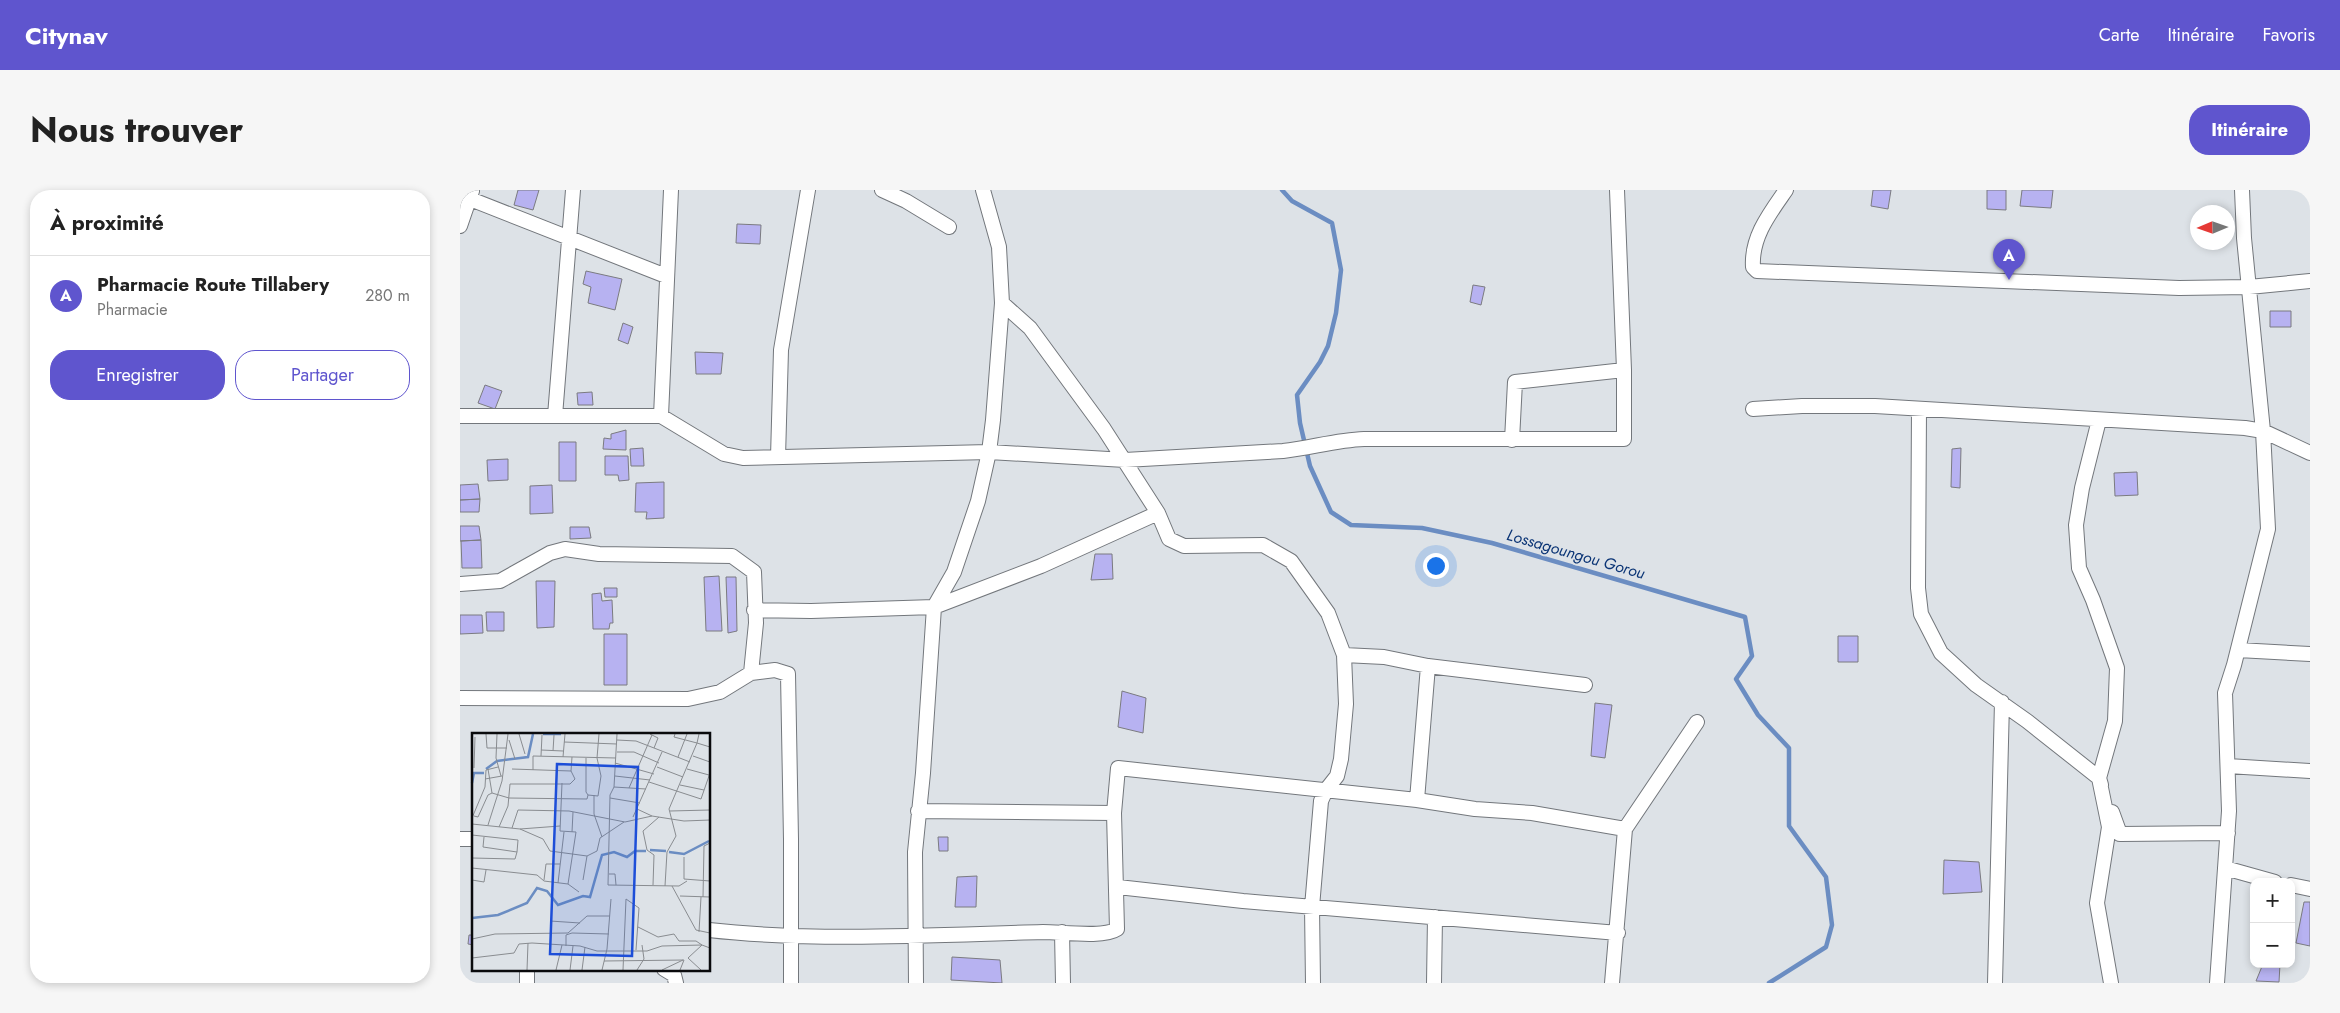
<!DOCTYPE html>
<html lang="fr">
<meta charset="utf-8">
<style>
body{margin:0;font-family:Jost,sans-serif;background:#f6f6f6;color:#222}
.controls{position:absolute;right:15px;bottom:15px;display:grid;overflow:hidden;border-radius:10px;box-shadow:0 2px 8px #0003}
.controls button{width:45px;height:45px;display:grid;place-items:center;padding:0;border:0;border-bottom:1px solid #e0e0e0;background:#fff;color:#222;font:25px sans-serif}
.compass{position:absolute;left:1730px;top:15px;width:45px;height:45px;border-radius:50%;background:#fff;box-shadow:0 2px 8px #0003;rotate:268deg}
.you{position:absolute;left:975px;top:375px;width:18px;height:18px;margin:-12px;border:4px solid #fff;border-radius:50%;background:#1a73e8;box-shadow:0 0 0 8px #1a73e833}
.badge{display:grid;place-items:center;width:32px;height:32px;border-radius:50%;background:#5f55ce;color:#fff;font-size:16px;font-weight:700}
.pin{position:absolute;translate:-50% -41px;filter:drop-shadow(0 1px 2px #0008)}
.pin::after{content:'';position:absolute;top:26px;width:18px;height:15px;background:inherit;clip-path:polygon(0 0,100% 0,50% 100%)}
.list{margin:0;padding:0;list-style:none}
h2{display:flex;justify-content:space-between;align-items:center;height:65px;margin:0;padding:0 20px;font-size:21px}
h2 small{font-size:16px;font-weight:400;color:#767676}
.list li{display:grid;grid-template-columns:32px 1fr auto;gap:15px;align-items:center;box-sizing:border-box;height:80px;padding:0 20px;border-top:1px solid #e0e0e0}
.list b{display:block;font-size:19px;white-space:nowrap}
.list p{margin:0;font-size:16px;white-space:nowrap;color:#767676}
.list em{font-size:16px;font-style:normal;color:#767676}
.actions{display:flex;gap:10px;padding:15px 20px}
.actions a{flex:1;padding:11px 0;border:1px solid #5f55ce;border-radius:20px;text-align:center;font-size:18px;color:#5f55ce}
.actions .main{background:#5f55ce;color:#fff}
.map{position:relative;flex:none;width:1850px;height:793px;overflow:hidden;border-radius:20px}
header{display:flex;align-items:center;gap:30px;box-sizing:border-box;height:70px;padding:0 25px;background:#5f55ce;color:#fff}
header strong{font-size:24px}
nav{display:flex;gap:28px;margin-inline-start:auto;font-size:18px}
.intro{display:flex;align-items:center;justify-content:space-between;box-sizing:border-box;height:120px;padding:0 30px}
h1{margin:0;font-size:35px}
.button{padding:12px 22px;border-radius:20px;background:#5f55ce;color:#fff;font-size:18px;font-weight:700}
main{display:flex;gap:30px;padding:0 30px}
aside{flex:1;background:#fff;border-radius:20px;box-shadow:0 2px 8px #0003}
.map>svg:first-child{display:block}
</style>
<header>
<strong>Citynav</strong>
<nav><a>Carte</a><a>Itinéraire</a><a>Favoris</a></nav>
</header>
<div class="intro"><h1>Nous trouver</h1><a class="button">Itinéraire</a></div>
<main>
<aside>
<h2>À proximité<small></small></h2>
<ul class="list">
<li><span class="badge">A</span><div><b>Pharmacie Route Tillabery</b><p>Pharmacie</p></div><em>280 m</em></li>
</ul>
<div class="actions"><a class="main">Enregistrer</a><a>Partager</a></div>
</aside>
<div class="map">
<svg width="1850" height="793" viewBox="0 0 1850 793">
<rect width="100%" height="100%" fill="#dde2e7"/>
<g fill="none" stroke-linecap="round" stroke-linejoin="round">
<path stroke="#6b8dc2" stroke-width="4.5" d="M822 0 832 11 872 33 881 80 876 123 868 156 860 172 837 205 840 233 850 276 871 322 891 335 962 338 1032 353 1285 427 1292 466 1276 489 1298 525 1329 558V636L1366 687 1372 735 1366 757 1309 793"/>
</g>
<path fill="#b7b2f1" stroke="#7b7b80" d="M58 0H79L73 20 54 15Z
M1413 0H1431L1428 19 1411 16Z
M1527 0H1546V20L1527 19Z
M1562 0H1593L1591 18 1560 16Z
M277 34 301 35 300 54 276 53Z
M126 81 162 89 155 120 128 113 131 97 123 94Z
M1013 95 1025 97 1021 115 1010 112Z
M1810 121H1831V137H1810Z
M163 133 173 137 168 154 158 150Z
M235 162 263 163 261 184H236Z
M25 195 42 201 35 219 18 213Z
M132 202 133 215H118L117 203Z
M166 240V260L143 259 144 248 151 249V244Z
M99 252H116V291H99Z
M183 258 184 276H171L170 259Z
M1501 258 1500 298 1491 297 1492 259Z
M145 266H168L169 290 159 291 158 285H145Z
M48 269V290L28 291 27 270Z
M1677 282 1678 305 1655 306 1654 283Z
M204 292V328L186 329 187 322H175L176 293Z
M18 294 20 309 0 310V295Z
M92 295 93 323 70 324V296Z
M20 309 19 322H0V310Z
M0 336H19L21 350 0 351Z
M110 337H129L131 348 110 349Z
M21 350 22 378H2L1 351Z
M635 364H652L653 389 631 390Z
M259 386 262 441H246L244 387Z
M266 387H276L277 441 268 443Z
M76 391H95L94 437 77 438Z
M144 398H157V407H145Z
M141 403 142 411 152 410 153 433H150L149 439H133L132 404Z
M26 422H44V441H27Z
M0 425H22L23 443 0 444Z
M144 444H167V495H144Z
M1378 446H1398V472H1378Z
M662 501 686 508 683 543 658 537Z
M1135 513 1152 515 1145 568 1131 566Z
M478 647H488V661H479Z
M1484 670 1519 672 1522 702 1483 704Z
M517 686 516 717H495L497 687Z
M1844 712H1850V756L1836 753Z
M9 745H14V755L8 754Z
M492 767 540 770 542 793 491 790Z
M1803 774H1820L1819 792 1796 791Z"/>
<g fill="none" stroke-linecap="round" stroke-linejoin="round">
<g stroke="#73777c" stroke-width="16">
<path id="minor" d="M422 0 446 11 489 37
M1326 0C1310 23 1291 47 1293 77L1297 81 1719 98 1789 97 1850 91
M0 5 206 86
M0 36 12 1
M542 113 570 138 644 239 698 323 709 349 724 356 803 355 831 371 868 423 884 465 886 514 881 569 877 586 866 600 861 611 852 717 853 793
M1293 219 1342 216H1415L1785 238 1803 241 1850 263
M1459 219 1458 398 1461 424 1481 463 1516 495 1567 531 1639 588 1649 637 1637 713 1651 793
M0 226H201L264 264 283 268 529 262 665 270 823 261C851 258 876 250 904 249H1164V180L1157 0
M95 226 113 0
M201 226 211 0
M1639 230 1622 298 1616 335 1619 378 1633 410 1657 478 1655 531 1639 588 1641 595
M1052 250 1055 192 1164 180
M318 267 321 160 348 0
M0 394 40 391 90 363 105 359 139 364 272 366 294 382 296 433 291 483 260 502 228 509 0 508
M294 420 351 421 474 417 581 376 698 323
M1778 460 1850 464
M884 465 924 467 968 476 1125 495
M291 483 315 480 328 484 331 649V793
M1768 576 1850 581
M957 610 968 476
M458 621 654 623
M1652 622 1660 644 1768 643
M0 649H14
M1765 678 1815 692
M1831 695 1850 699
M658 697 783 711 1158 743
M249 740C357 752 474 745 583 742 602 742 644 748 657 739L654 623 658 578 957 610 1015 619 1072 623 1165 639
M602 742 603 793
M67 779V793
M204 779 214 785 216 793
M456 793 455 662 463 583 474 417 494 382 518 311 529 262 533 230 542 113 539 57 523 0
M974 793 975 727
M1152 793 1165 639 1237 532
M1535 793 1542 512
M1757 793 1769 621 1765 503 1774 475 1808 339 1803 241 1784 48 1782 0"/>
</g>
<use href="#minor" stroke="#fff" stroke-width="14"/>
</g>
<g text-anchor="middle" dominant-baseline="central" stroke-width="4" stroke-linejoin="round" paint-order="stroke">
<g font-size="16" font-style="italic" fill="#0a3475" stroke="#dde2e7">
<text transform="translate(1116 364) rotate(16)">Lossagoungou Gorou</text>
</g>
</g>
<g transform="translate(12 543)">
<rect width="238" height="238" fill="#dde2e7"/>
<path fill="none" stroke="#6b8dc2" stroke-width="2.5" d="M71 1H89M14 36 25 28 56 24 61 1M0 50 2 40H12M178 117 194 118M197 119 212 121 237 108M0 185 26 182 55 170 65 155 75 158 86 172 111 163 118 164 130 122 142 119 155 124 163 118H174"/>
<path fill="none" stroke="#898c90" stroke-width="1" d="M14 1 15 15H35M25 1 24 25 29 43M47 1 53 21M145 1 142 54 138 62 136 152 207 153 215 148M178 1 186 5 182 15M203 1 202 4 225 10 227 1M37 7 43 26M145 7 164 8 218 29M92 9 145 11M69 17 91 18M81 18 82 2M145 19H162L187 30M69 23 70 2M221 23 238 29M91 24 93 1M206 24 215 1M114 25V59L116 62 126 63 129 43 125 25 127 1M143 30 182 41M185 34 211 44M2 35 3 4M16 36 20 60 37 65 115 66 116 62M40 36 99 38 100 24M215 36 237 42M61 37V23L144 25M143 43 178 47M13 46 30 43M177 49 229 66 238 40M90 50 88 98 104 99 96 151M208 52 232 57M142 54 174 56M157 55 180 2M122 62V81L130 104M138 65 168 70M165 76 180 83M198 78 238 77M2 83 6 84 16 62 20 60M161 84 190 19M0 85 13 54 14 37 26 34M0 91 48 96 88 93M16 92 30 48 36 1M27 94 36 73 38 51H98L103 46 99 38M40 95 46 77 97 78 153 89 180 83 212 88 238 87M48 96 71 106 78 118 115 123 125 118 128 105 152 89M100 99 101 79M0 102 46 107 45 119 11 114 12 104M212 124V146L238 148M0 125 43 126 45 119M0 135 65 142 72 148 96 151 107 159M137 141H143L144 152M0 147 12 149 14 137M72 147 74 131H88M111 147 115 123M86 150 92 99M181 152 182 122 175 117 171 98 187 84M193 153 195 119 204 103 197 76 225 10 238 14M200 153 224 197 238 200M208 163 238 164M231 164 232 113 238 110M78 188 108 190M166 194 186 204 202 201 207 208H224L230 212M227 199 229 164M0 206 23 201 96 200 115 183H138M94 213V202L100 200 137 201M0 225 42 220 47 211 60 210 108 213 125 218H175L190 213 230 212M132 228 212 227 208 237M55 237 56 210M84 237 90 212M98 237 101 213M110 237 113 214M130 237 135 216 139 166M151 237 154 166 167 175 164 217M165 237 172 226 170 212M190 237 211 227M229 237 216 225 230 212 238 215"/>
<path fill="#1d4ed8" fill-opacity="0.15" stroke="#1d4ed8" stroke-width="2.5" d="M85 31 166 34 160 223 78 221Z"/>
<rect width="238" height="238" fill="none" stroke="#0a0b0d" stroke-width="2.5"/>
</g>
</svg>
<div class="controls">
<button>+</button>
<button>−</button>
</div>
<svg class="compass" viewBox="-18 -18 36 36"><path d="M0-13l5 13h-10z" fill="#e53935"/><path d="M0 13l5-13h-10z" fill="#767676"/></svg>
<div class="you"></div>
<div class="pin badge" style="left:1549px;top:90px">A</div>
</div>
</main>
